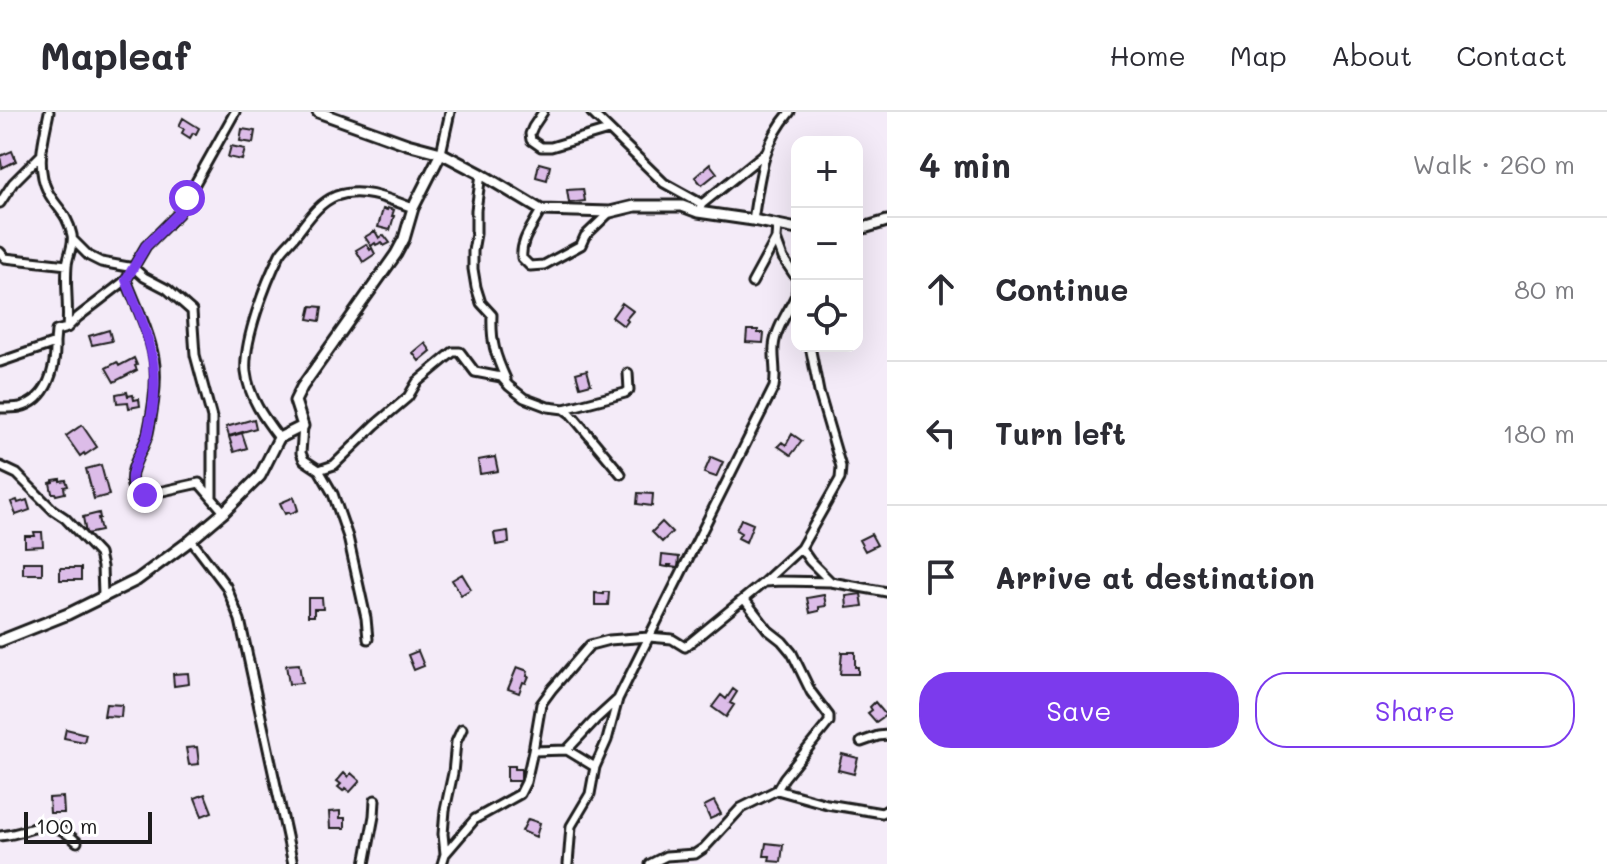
<!DOCTYPE html>
<meta charset="utf-8">
<style>
body{margin:0;font-family:Mali,sans-serif;background:#f2f2f3;color:#2b2b33}
.controls{position:absolute;right:24px;top:24px;display:grid;overflow:hidden;border-radius:16px;box-shadow:0 8px 32px #0002}
.controls button{width:72px;height:72px;display:grid;place-items:center;padding:0;border:0;border-bottom:2px solid #e1e1e2;background:#fff;color:#2b2b33;font:40px sans-serif}
.scale{position:absolute;left:24px;bottom:20px;width:128px;box-sizing:border-box;padding-left:8px;border:4px solid #1c1c1c;border-top:0;font-size:22px;line-height:28px;white-space:nowrap;color:#1c1c1c;-webkit-text-stroke:6px #fff;paint-order:stroke}
.stop{position:absolute;width:24px;height:24px;margin:-18px;border:6px solid #7c3aed;border-radius:50%;background:#fff}
.stop.end{background:#7c3aed;border-color:#fff;box-shadow:0 2px 8px #0008}
.list{margin:0;padding:0;list-style:none}
h2{display:flex;justify-content:space-between;align-items:center;height:104px;margin:0;padding:0 32px;font-size:34px}
h2 small{font-size:26px;font-weight:400;color:#7c7c81}
.list li{display:grid;grid-template-columns:52px 1fr auto;gap:24px;align-items:center;box-sizing:border-box;height:144px;padding:0 32px;border-top:2px solid #e1e1e2}
.list b{display:block;font-size:30px;white-space:nowrap}
.list em{font-size:26px;font-style:normal;color:#7c7c81}
.actions{display:flex;gap:16px;padding:24px 32px}
.actions a{flex:1;padding:18px 0;border:2px solid #7c3aed;border-radius:32px;text-align:center;font-size:28px;color:#7c3aed}
.actions .main{background:#7c3aed;color:#fff}
.icon{flex:none;width:44px;height:44px;fill:none;stroke:currentColor;stroke-width:2;stroke-linecap:round;stroke-linejoin:round}
.map{position:relative;flex:none;width:887px;height:752px;overflow:hidden}
header{display:flex;align-items:center;gap:48px;box-sizing:border-box;height:112px;padding:0 40px;background:#fff;border-bottom:2px solid #e1e1e2}
header strong{font-size:38px}
nav{display:flex;gap:44px;margin-inline-start:auto;font-size:28px}
main{display:flex}
aside{flex:1;background:#fff}
.map>svg:first-child{display:block}
</style>
<header>
<strong>Mapleaf</strong>
<nav><a>Home</a><a>Map</a><a>About</a><a>Contact</a></nav>
</header>
<main>
<div class="map">
<svg width="887" height="752" viewBox="0 0 887 752">
<rect width="100%" height="100%" fill="#f4ebf8"/>
<filter id="ink" filterUnits="userSpaceOnUse"><feTurbulence type="fractalNoise" baseFrequency=".0125" numOctaves="2"/><feDisplacementMap in="SourceGraphic" scale="16" xChannelSelector="R" yChannelSelector="G"/><feConvolveMatrix kernelMatrix="1 2 1 2 8 2 1 2 1" color-interpolation-filters="sRGB"/></filter>
<g filter="url(#ink)">
<path fill="#dcbce8" stroke="#1c1c1c" stroke-width="2" d="M183 6 199 16 196 22 193 21 190 26 182 21 184 17 179 14Z
M242 17 255 19 253 31 240 29Z
M231 34 245 37 242 48 228 45Z
M12 39 16 49 2 56 0 44Z
M539 51 550 54 547 68 536 65Z
M710 52 717 61 702 73 695 65Z
M583 77 585 89 569 91 567 78Z
M387 96 394 98 392 104H394L390 118 378 115 383 97 387 98Z
M375 119 379 126 384 123 390 131 384 134 382 130 376 133 375 131 371 134 365 125Z
M366 132 370 138 372 136 375 142 363 150 356 138Z
M622 191 633 199 626 207 628 209 624 214 612 205Z
M311 194 322 195 320 209 308 207Z
M109 218 112 229 92 233 89 224Z
M747 218H758V221H764L763 231 746 230Z
M425 231 431 239 419 249 413 241Z
M134 246 137 253 135 254 137 258 114 270 106 256 117 250 119 254Z
M587 258 591 272 580 275 576 261Z
M127 280 128 284 133 283 134 288 139 287 140 294 129 296 128 290 117 291 116 282Z
M254 307 256 316 229 324 226 315Z
M82 313 97 335 85 343 84 341 80 344 66 324Z
M242 321 247 336 234 340 229 325Z
M792 322 802 329 791 343 778 334 782 330 786 333Z
M495 345 498 359 480 362 478 348Z
M711 345 723 350 716 365 704 361Z
M101 353 109 383 94 387 86 357Z
M60 367V369L66 368 68 374 64 375 65 381 56 383 55 381H52L50 371 53 370V368Z
M638 381 653 382 652 394 637 392Z
M294 385 298 398 290 402 289 400 285 402 280 391Z
M17 388 18 391 27 388 30 398 16 403 11 390Z
M99 401 100 406H98L101 419 86 422 83 405Z
M741 407 753 412 746 430 738 426 741 421 736 418Z
M662 410 672 420 662 430 652 420Z
M508 419 509 431 496 433 494 421Z
M34 420H42L43 434 25 435V424H35Z
M871 422 877 433 865 439 859 428Z
M662 443 679 445 678 456 670 455 671 453H668V455L661 454Z
M23 450H42V462H23Z
M60 456H81V468H60Z
M462 462 471 477 461 483 452 468Z
M603 480H609L608 493H595V481L603 482Z
M861 482 863 494 847 496 846 484Z
M824 483 826 494 819 495V499L810 501 807 486Z
M308 486H322L323 497H314V504H308Z
M418 539 424 554 414 558 408 543Z
M842 540H855V555H858V562H840Z
M299 552 302 571 289 572 286 553Z
M517 555 528 559 527 564H529L526 571 523 570 519 581 508 577Z
M188 561 189 572 174 574 173 562Z
M733 577 737 580 730 591 734 593 726 605 712 595 721 583 726 587Z
M875 590 886 603 876 610 868 601 872 598 870 595Z
M106 592 122 593 121 605 104 604Z
M66 617 86 622 84 630 64 626Z
M197 635 199 652 189 653 186 636Z
M842 642 858 646 854 662 838 658Z
M507 654H515V657H521V669H507Z
M344 661 348 665 351 661 360 669 350 680 345 676 343 679 338 675 341 672 337 669Z
M205 682 212 700 202 704 195 686Z
M63 685 64 701H50L49 686Z
M714 689 721 702 710 707 704 694Z
M340 699V706H345V716H330L329 700Z
M528 707 540 711 536 725 522 719Z
M766 731 783 733 781 750 769 749 770 744H764Z"/>
<g fill="none" stroke-linecap="round" stroke-linejoin="round">
<g stroke="#1c1c1c" stroke-width="13">
<path id="minor" d="M49 0C44 26 35 54 48 80 57 97 67 100 72 123 74 133 68 143 67 153 65 174 69 195 67 216
M543 0 533 15 530 22 531 28 541 35H551L608 18
M591 0 664 71 702 92 698 100
M441 41 450 0
M481 62 476 98V122L473 139V157L476 175 481 191 492 203C491 230 495 243 506 267
M0 91 13 71 41 43
M702 92 764 42
M541 98C533 114 520 128 522 146L530 154 544 153 581 133 585 124 610 100
M753 108C760 66 761 34 790 0
M777 113 776 127 783 146 797 167 796 187
M73 128 89 144 101 150 134 156 144 165 167 177 192 199 195 243 212 306V386
M0 140 5 146 67 153
M126 168C136 193 149 219 154 246 158 269 153 298 148 321 144 338 128 356 132 374L140 382 145 383 199 371 224 400
M752 171 776 127
M55 231 56 219 67 216 78 205 126 168 146 134 178 102 235 0
M0 250 55 231C56 256 48 288 20 295 14 296 6 296 0 296
M564 297 571 302 621 362
M303 314 301 341 304 348 319 358 333 382 348 425 366 506 368 527
M279 326C264 306 249 286 246 260 243 229 266 170 280 142 284 135 291 130 296 123 307 109 318 91 336 84 362 75 389 87 413 96
M0 354 17 362 53 398 65 406 99 442 102 455 103 483
M319 358 334 353 375 313 408 285 417 270 453 240H460L475 260 501 265 509 274 524 286 548 295 564 297 625 281 629 278 628 261
M191 428 226 474 240 508 293 752
M801 436 810 449 831 470 887 480
M765 470 781 469 831 470
M861 630 878 624 887 623
M567 638 595 608 618 587
M533 639 541 592 552 577 590 533 609 528 649 525 774 275C777 261 773 248 774 235 775 218 788 200 795 185
M777 678 827 692 882 701 887 698
M0 724C37 721 44 699 77 730
M445 742 443 722 445 698 453 661 456 630 462 617
M365 752 374 704 375 688
M442 752 445 742 475 707 520 682 526 670 533 639 567 638 595 655
M568 752 571 714 590 682 595 655 607 628 618 587 649 525 672 527 685 535 763 471 801 436 840 367 841 355 819 280 810 234
M650 752 666 744 695 742 704 736 741 696 777 678 784 666 829 610V604L811 580 792 541 782 529 768 518 744 487"/>
</g>
<g stroke="#1c1c1c" stroke-width="15">
<path id="tertiary" d="M318 0 407 32 441 41 481 62 541 98 610 100 635 94H682L698 100 753 108 797 117
M857 118 887 109
M0 529 68 502 137 468 191 428 224 400 260 364 279 326 303 314 295 289 302 275 396 142 404 127 413 96 441 41"/>
</g>
<use href="#minor" stroke="#fff" stroke-width="7"/>
<use href="#tertiary" stroke="#fff" stroke-width="9"/>
</g>
</g>
<g fill="none" stroke-linecap="round" stroke-linejoin="round" filter="url(#ink)">
<path stroke="#7c3aed" stroke-width="10" d="M145 383C117 375 141 342 147 325 149 317 150 308 152 300 161 248 145 215 126 168L146 134 178 102 187 86"/>
</g>
</svg>
<div class="controls">
<button>+</button>
<button>−</button>
<button><svg class="icon" aria-label="locate" viewBox="0 0 24 24"><circle cx="12" cy="12" r="6"/><path d="M12 2v4M12 18v4M2 12h4M18 12h4"/></svg></button>
</div>
<div class="scale">100 m</div>
<div class="stop" style="left:187px;top:86px"></div>
<div class="stop end" style="left:145px;top:383px"></div>
</div>
<aside>
<h2>4 min<small>Walk · 260 m</small></h2>
<ul class="list">
<li><svg class="icon" aria-label="ahead" viewBox="0 0 24 24"><path d="M12 20V5M6 11l6-6 6 6"/></svg><div><b>Continue</b></div><em>80 m</em></li>
<li><svg class="icon" aria-label="left" viewBox="0 0 24 24"><path d="M17 20v-9H6M10 6l-5 5 5 5"/></svg><div><b>Turn left</b></div><em>180 m</em></li>
<li><svg class="icon" aria-label="arrive" viewBox="0 0 24 24"><path d="M6 21V4h12l-3 4 3 4H6"/></svg><div><b>Arrive at destination</b></div></li>
</ul>
<div class="actions"><a class="main">Save</a><a>Share</a></div>
</aside>
</main>
